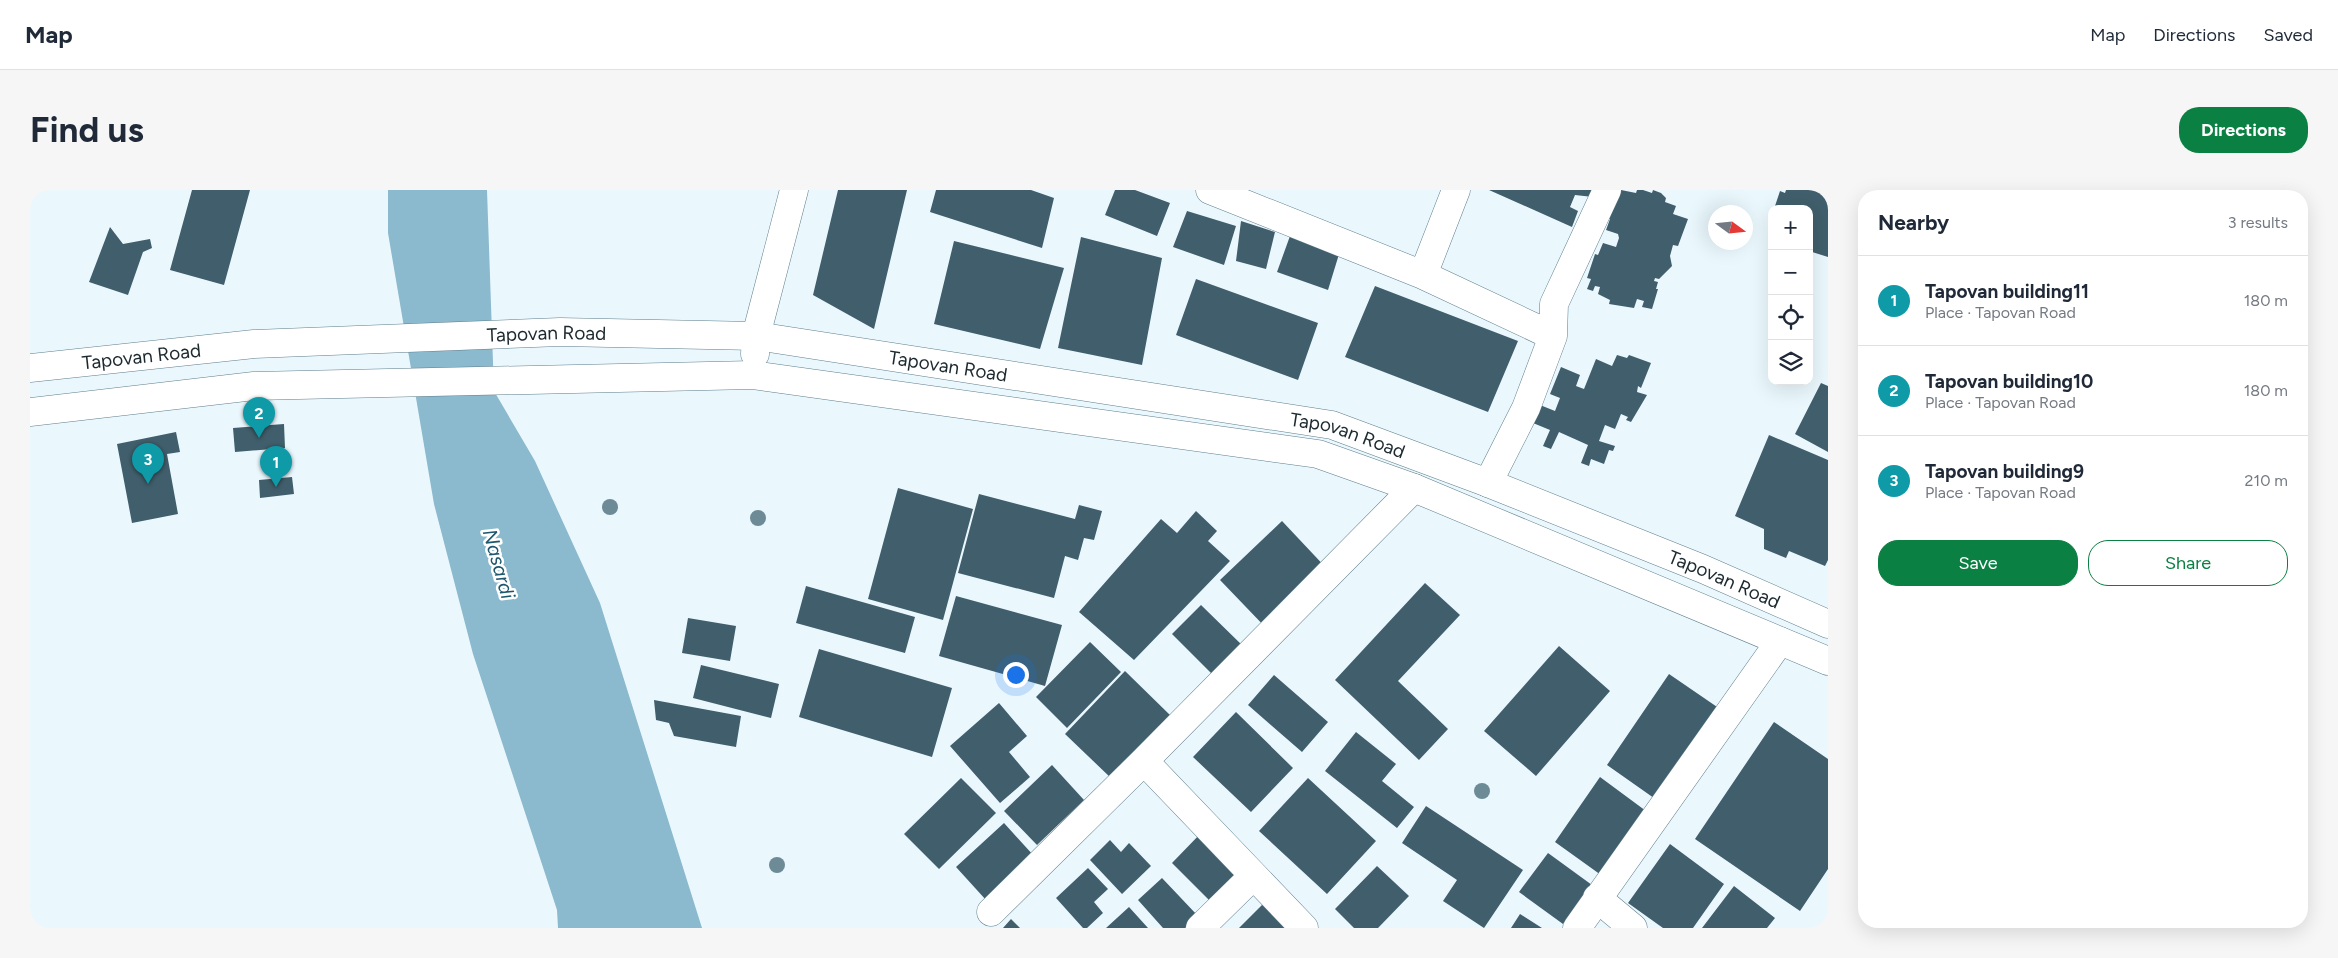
<!DOCTYPE html>
<meta charset="utf-8">
<style>
body{margin:0;font-family:Figtree,sans-serif;background:#f6f6f7;color:#1f2937}
.controls{position:absolute;right:15px;top:15px;display:grid;overflow:hidden;border-radius:10px;box-shadow:0 5px 20px #0002}
.controls button{width:45px;height:45px;display:grid;place-items:center;padding:0;border:0;border-bottom:1px solid #e0e1e3;background:#fff;color:#1f2937;font:25px sans-serif}
.compass{position:absolute;left:1678px;top:15px;width:45px;height:45px;border-radius:50%;background:#fff;box-shadow:0 5px 20px #0002;rotate:105deg}
.you{position:absolute;left:985px;top:484px;width:18px;height:18px;margin:-12px;border:4px solid #fff;border-radius:50%;background:#1a73e8;box-shadow:0 0 0 8px #1a73e833}
.badge{display:grid;place-items:center;width:32px;height:32px;border-radius:50%;background:#0b8043;color:#fff;font-size:16px;font-weight:700}
.pin{position:absolute;translate:-50% -41px;filter:drop-shadow(0 1px 2px #0008)}
.pin::after{content:'';position:absolute;top:26px;width:18px;height:15px;background:inherit;clip-path:polygon(0 0,100% 0,50% 100%)}
.list{margin:0;padding:0;list-style:none}
h2{display:flex;justify-content:space-between;align-items:center;height:65px;margin:0;padding:0 20px;font-size:21px}
h2 small{font-size:16px;font-weight:400;color:#747a83}
.list li{display:grid;grid-template-columns:32px 1fr auto;gap:15px;align-items:center;box-sizing:border-box;height:90px;padding:0 20px;border-top:1px solid #e0e1e3}
.list b{display:block;font-size:19px;white-space:nowrap}
.list p{margin:0;font-size:16px;white-space:nowrap;color:#747a83}
.list em{font-size:16px;font-style:normal;color:#747a83}
.actions{display:flex;gap:10px;padding:15px 20px}
.actions a{flex:1;padding:11px 0;border:1px solid #0b8043;border-radius:20px;text-align:center;font-size:18px;color:#0b8043}
.actions .main{background:#0b8043;color:#fff}
.icon{flex:none;width:28px;height:28px;fill:none;stroke:currentColor;stroke-width:2;stroke-linecap:round;stroke-linejoin:round}
.map{position:relative;flex:none;width:1798px;height:738px;overflow:hidden;border-radius:20px}
header{display:flex;align-items:center;gap:30px;box-sizing:border-box;height:70px;padding:0 25px;background:#fff;border-bottom:1px solid #e0e1e3}
header strong{font-size:24px}
nav{display:flex;gap:28px;margin-inline-start:auto;font-size:18px}
.intro{display:flex;align-items:center;justify-content:space-between;box-sizing:border-box;height:120px;padding:0 30px}
h1{margin:0;font-size:35px}
.button{padding:12px 22px;border-radius:20px;background:#0b8043;color:#fff;font-size:18px;font-weight:700}
main{display:flex;gap:30px;padding:0 30px}
aside{flex:1;background:#fff;border-radius:20px;box-shadow:0 5px 20px #0002}
.map>svg:first-child{display:block}
</style>
<header>
<strong>Map</strong>
<nav><a>Map</a><a>Directions</a><a>Saved</a></nav>
</header>
<div class="intro"><h1>Find us</h1><a class="button">Directions</a></div>
<main>
<div class="map">
<svg width="1798" height="738" viewBox="0 0 1798 738">
<rect width="100%" height="100%" fill="#eaf8fe"/>
<path fill="#8bb9cd" d="M358 0H457L464 201 505 271 570 413 672 738H528L527 720 443 464 404 314 358 43Z"/>
<path fill="#405e6b" d="M162 0H220L194 95 140 80Z
M808 0H877L844 139 783 105Z
M906 0H1001L1024 8 1012 58 900 22Z
M1085 0H1105L1140 13 1127 46 1075 25Z
M1459 0H1563V7L1545 5 1540 17 1548 21 1542 37Z
M1591 0 1606 3 1607 0H1613L1622 3 1623 0 1631 3 1636 8 1635 12 1646 16 1643 24 1658 29 1648 56 1643 55 1640 66 1642 76 1629 89 1625 88 1624 91 1628 92 1626 99H1628L1622 119 1612 117 1614 111 1607 109 1604 118 1579 114 1580 110 1568 104 1570 97 1565 96 1563 101 1557 99 1561 89 1557 88 1565 64 1568 65 1573 53 1586 57 1589 48 1588 44 1576 40 1580 29 1577 28Z
M1756 0H1798V67L1779 61V19H1744L1750 1 1755 3Z
M1157 21 1206 36 1194 75 1143 57Z
M1211 31 1245 42 1236 79 1206 71Z
M80 37 93 54 120 49 122 58 113 62 98 105 59 92Z
M1260 46 1310 61 1298 100 1247 82Z
M1051 47 1132 68 1112 175 1028 158Z
M924 51 1034 78 1010 159 904 134Z
M1166 89 1288 133 1268 190 1146 145Z
M1345 96 1488 151 1458 222 1315 167Z
M1587 165 1597 168 1599 165 1621 173 1611 198 1608 196 1607 202 1617 205 1601 232 1596 230 1598 227 1591 224 1585 239 1575 235 1569 251 1585 256 1583 261 1579 260 1574 274 1561 269 1559 276 1551 273 1558 255 1529 242 1521 259 1513 256 1520 240 1503 233 1510 215 1525 221 1530 208 1520 204 1531 177 1550 185 1546 196 1554 199 1566 169 1582 176Z
M1791 193 1798 196V262L1765 244Z
M254 234 255 258 205 262 203 238Z
M146 242 150 262 137 264 148 324 102 333 87 254Z
M1739 245 1798 270V370L1795 376 1759 361 1756 368 1734 359V339L1705 326Z
M262 287 264 304 230 308 229 290Z
M868 298 943 319 913 430 838 409Z
M949 304 1045 329 1049 315 1072 321 1064 350 1054 348 1048 370 1035 366 1024 408 928 383Z
M1166 321 1187 341 1178 351 1200 371 1104 470 1049 422 1131 329 1147 343Z
M1252 331 1300 382 1239 441 1190 390Z
M1395 393 1430 425 1368 491 1418 539 1389 570 1305 490Z
M776 396 885 427 875 463 766 433Z
M926 406 1032 435 1015 496 909 466Z
M1171 415 1215 458 1186 488 1142 444Z
M658 428 706 436 700 471 652 463Z
M1060 452 1091 482 1037 538 1006 507Z
M1529 456 1580 501 1506 586 1454 541Z
M789 459 922 498 902 567 769 527Z
M671 475 749 494 741 528 663 508Z
M1095 481 1141 526 1082 589 1035 544Z
M1639 484 1693 521 1631 613 1577 575Z
M1244 485 1298 532 1272 562 1218 515Z
M624 510 711 526 706 557 644 546 639 533 626 530Z
M969 513 997 546 979 562 1000 587 970 613 920 556Z
M1206 522 1263 578 1221 622 1163 567Z
M1744 532 1798 569V679L1770 721 1665 649Z
M1326 542 1366 574 1352 591 1384 617 1367 638 1295 581Z
M1022 575 1054 610 1007 655 974 621Z
M1570 587 1616 621 1571 685 1525 652Z
M931 588 966 623 909 679 874 644Z
M1278 588 1346 651 1297 704 1229 641Z
M1396 616 1493 680 1454 738 1413 711 1427 690 1372 653Z
M974 633 1004 666 956 710 926 677Z
M1172 642 1211 681 1181 712 1142 673Z
M1080 650 1091 662 1099 653 1121 676 1092 704 1060 670Z
M1640 654 1694 694 1663 738H1633L1598 713Z
M1518 663 1562 695 1533 734 1489 702Z
M1347 676 1379 706 1348 738H1324L1305 719Z
M1058 678 1078 699 1064 712 1073 723 1057 738H1053L1026 708Z
M1132 688 1168 726 1155 738H1133L1108 710Z
M1704 696 1745 728 1737 738H1672Z
M1236 711 1262 738H1209Z
M1099 717 1118 738H1076Z
M1490 724 1512 738H1481Z
M981 729 990 738H973Z"/>
<g fill="none" stroke-linecap="round" stroke-linejoin="round">
<g stroke="#5f7e8c" stroke-width="29">
<path id="street" d="M1180 0 1393 85 1523 146
M1393 85 1426 0
M1458 293 1496 218 1523 146 1524 114 1577 0
M1114 571 1274 738
M1567 708 1603 738
M961 722 1114 571 1384 298
M1170 738 1222 687
M1547 738 1750 451"/>
</g>
<g stroke="#5f7e8c" stroke-width="29">
<g id="secondary">
<path d="M725 164 726 146 764 0"/>
<path id="s1" d="M0 178 224 154 530 142 726 146 1302 235 1458 293 1673 379 1798 434"/>
<path d="M0 222 224 196 722 185 1288 264 1384 298 1798 471"/>
</g>
</g>
<use href="#street" stroke="#fff" stroke-width="28"/>
<use href="#secondary" stroke="#fff" stroke-width="28"/>
</g>
<g fill="#6d8b96">
<circle cx="580" cy="317" r="8"/>
<circle cx="728" cy="328" r="8"/>
<circle cx="1452" cy="601" r="8"/>
<circle cx="747" cy="675" r="8"/>
</g>
<g text-anchor="middle" dominant-baseline="central" stroke-width="5" stroke-linejoin="round" paint-order="stroke">
<g font-size="19" fill="#1c292f" stroke="#fff">
<text stroke="none"><textPath href="#s1" startOffset="518">Tapovan Road</textPath></text>
<text stroke="none"><textPath href="#s1" startOffset="112">Tapovan Road</textPath></text>
<text stroke="none"><textPath href="#s1" startOffset="922">Tapovan Road</textPath></text>
<text stroke="none"><textPath href="#s1" startOffset="1328">Tapovan Road</textPath></text>
<text stroke="none"><textPath href="#s1" startOffset="1732">Tapovan Road</textPath></text>
</g>
<g font-size="20" font-style="italic" fill="#1d576d" stroke="#fff">
<text transform="translate(469 374) rotate(74)">Nasardi</text>
</g>
</g>
</svg>
<div class="controls">
<button>+</button>
<button>−</button>
<button><svg class="icon" aria-label="locate" viewBox="0 0 24 24"><circle cx="12" cy="12" r="6"/><path d="M12 2v4M12 18v4M2 12h4M18 12h4"/></svg></button>
<button><svg class="icon" aria-label="layers" viewBox="0 0 24 24"><path d="M12 4l9 5-9 5-9-5zM3 14l9 5 9-5"/></svg></button>
</div>
<svg class="compass" viewBox="-18 -18 36 36"><path d="M0-13l5 13h-10z" fill="#e53935"/><path d="M0 13l5-13h-10z" fill="#747a83"/></svg>
<div class="you"></div>
<div class="pin badge" style="left:246px;top:297px;background:#0f9aa8">1</div>
<div class="pin badge" style="left:229px;top:248px;background:#0f9aa8">2</div>
<div class="pin badge" style="left:118px;top:294px;background:#0f9aa8">3</div>
</div>
<aside>
<h2>Nearby<small>3 results</small></h2>
<ul class="list">
<li><span class="badge" style="background:#0f9aa8">1</span><div><b>Tapovan building11</b><p>Place · Tapovan Road</p></div><em>180 m</em></li>
<li><span class="badge" style="background:#0f9aa8">2</span><div><b>Tapovan building10</b><p>Place · Tapovan Road</p></div><em>180 m</em></li>
<li><span class="badge" style="background:#0f9aa8">3</span><div><b>Tapovan building9</b><p>Place · Tapovan Road</p></div><em>210 m</em></li>
</ul>
<div class="actions"><a class="main">Save</a><a>Share</a></div>
</aside>
</main>
